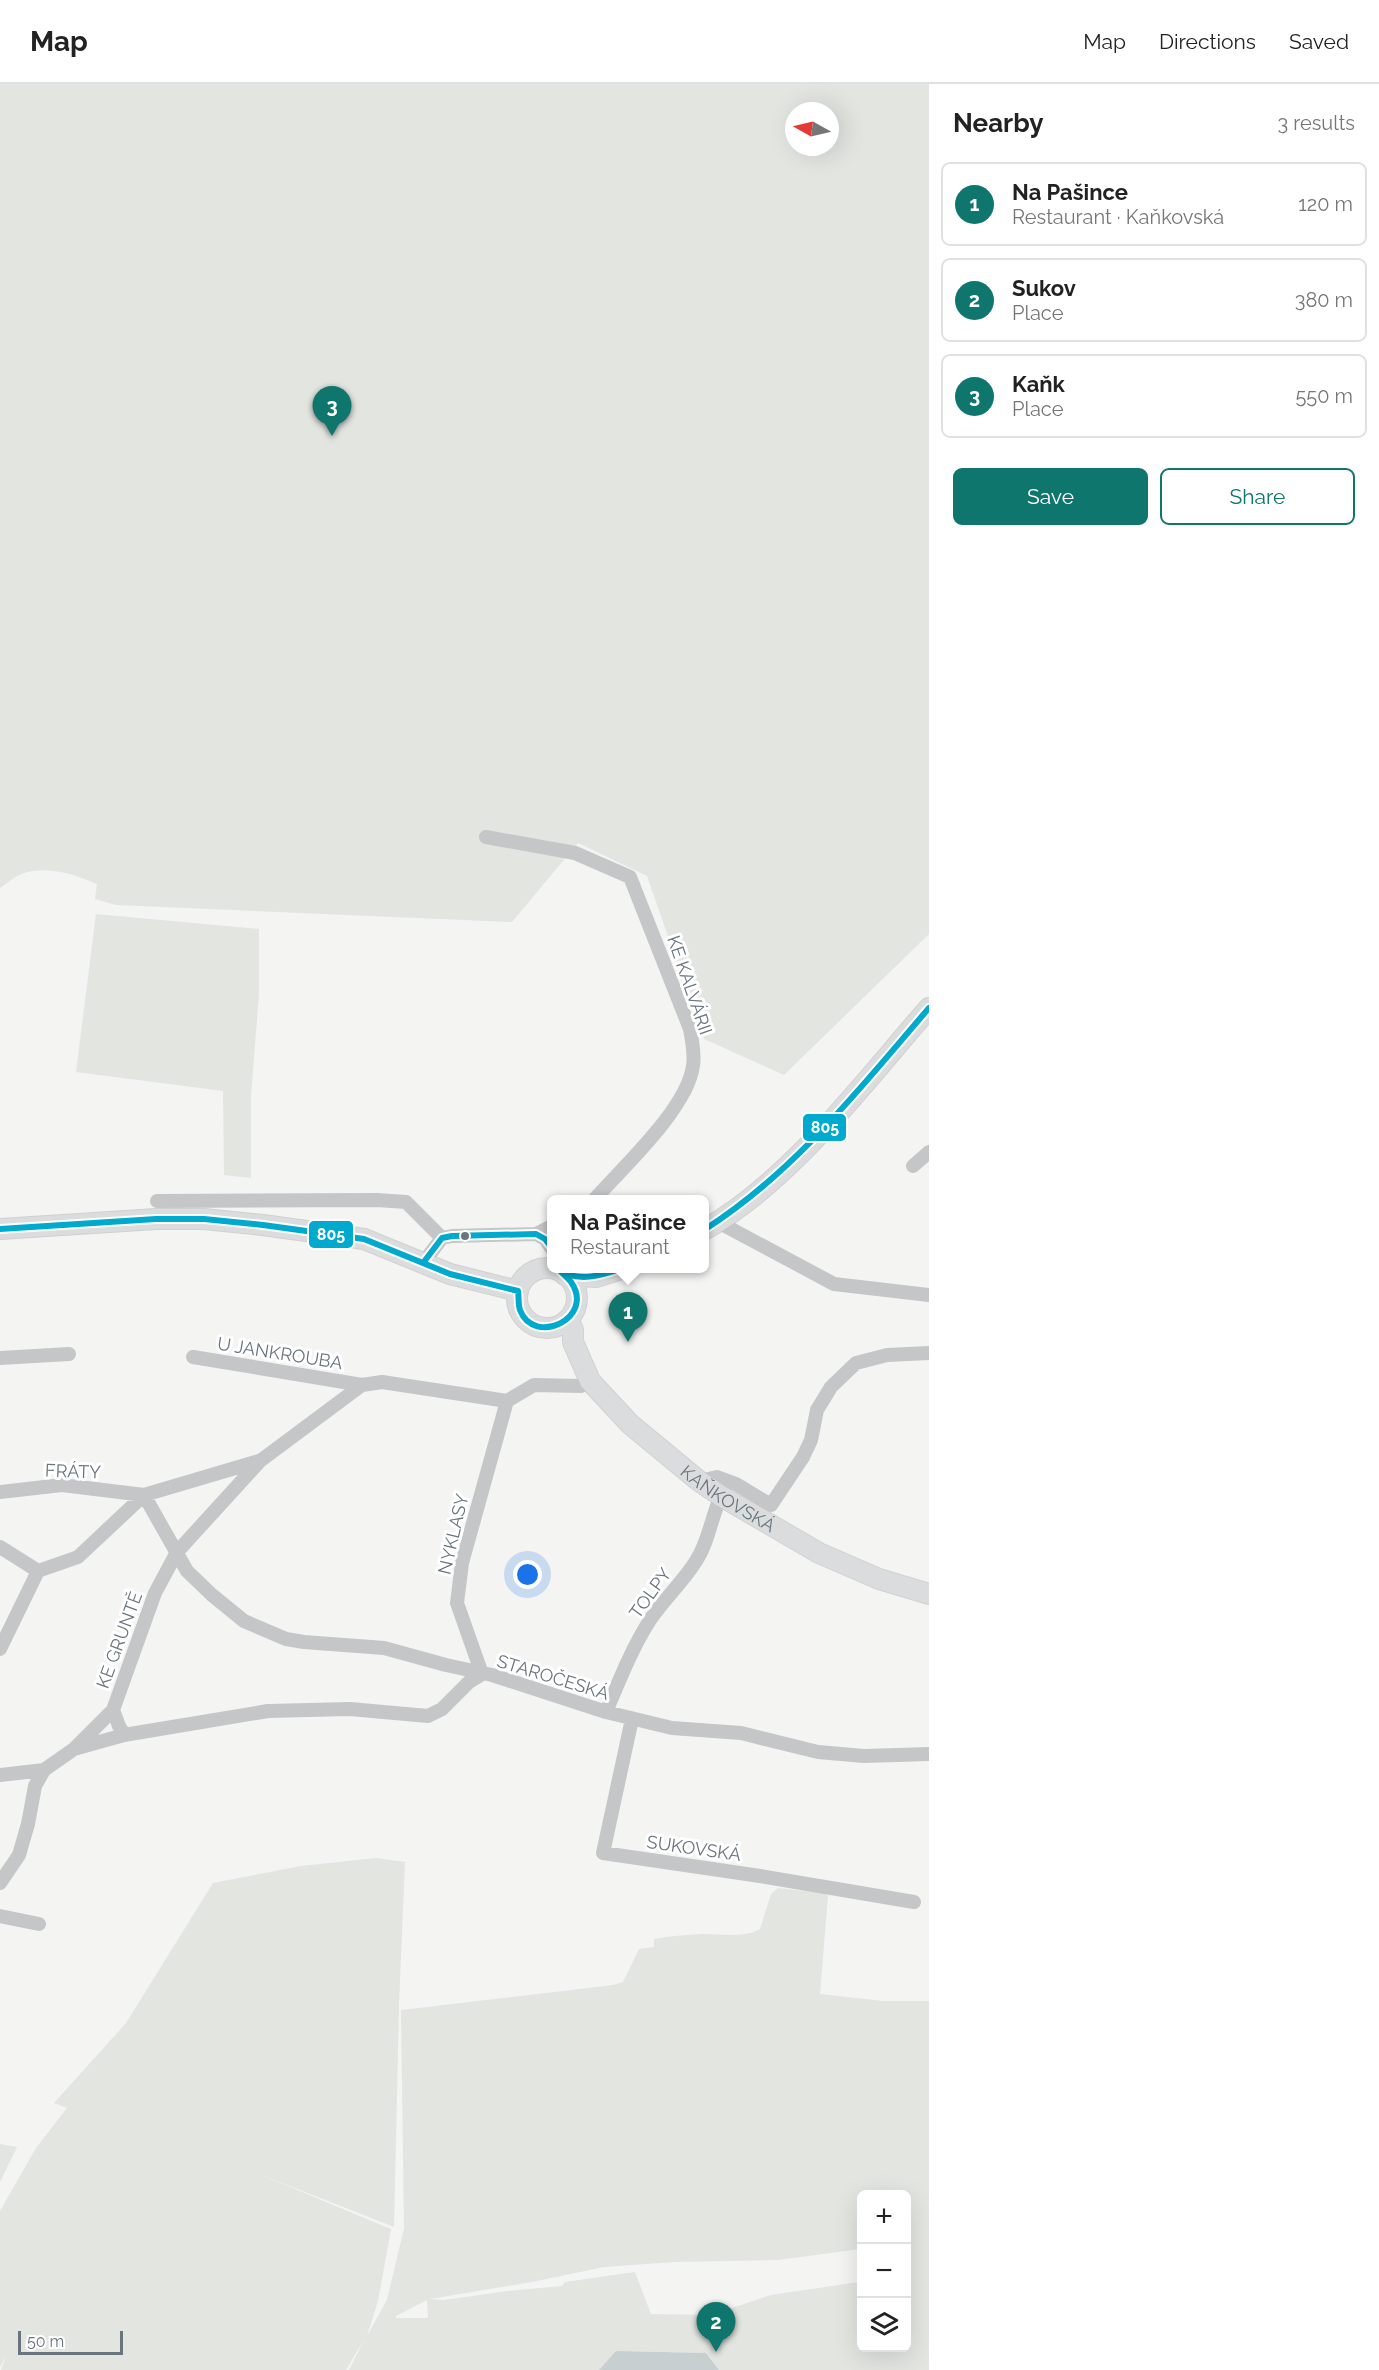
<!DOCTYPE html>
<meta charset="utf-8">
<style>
body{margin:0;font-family:Raleway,sans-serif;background:#f6f6f6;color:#222}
.controls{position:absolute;right:18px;bottom:18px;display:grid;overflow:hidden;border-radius:9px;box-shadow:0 6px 24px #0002}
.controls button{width:54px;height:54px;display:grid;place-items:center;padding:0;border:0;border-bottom:2px solid #e0e0e0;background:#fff;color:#222;font:30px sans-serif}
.compass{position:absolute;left:785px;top:18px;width:54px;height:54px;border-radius:50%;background:#fff;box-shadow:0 6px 24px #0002;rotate:278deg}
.scale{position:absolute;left:18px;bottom:15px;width:105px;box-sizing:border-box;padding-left:6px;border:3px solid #68757f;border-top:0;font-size:16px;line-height:21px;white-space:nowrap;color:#68757f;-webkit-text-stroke:4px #fff;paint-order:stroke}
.you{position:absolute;left:528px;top:1491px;width:21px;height:21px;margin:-15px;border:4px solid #fff;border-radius:50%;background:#1a73e8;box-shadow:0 0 0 9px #1a73e833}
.badge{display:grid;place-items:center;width:39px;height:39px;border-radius:50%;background:#0f766e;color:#fff;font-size:20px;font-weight:700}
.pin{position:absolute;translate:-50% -50px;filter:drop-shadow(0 2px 3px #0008)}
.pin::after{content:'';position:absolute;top:32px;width:21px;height:18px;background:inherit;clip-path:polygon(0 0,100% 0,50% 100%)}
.popup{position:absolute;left:547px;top:1111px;width:162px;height:78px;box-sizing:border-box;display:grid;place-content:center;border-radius:9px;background:#fff;filter:drop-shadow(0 2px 4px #0005);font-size:20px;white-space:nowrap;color:#767676}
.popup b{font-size:22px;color:#222}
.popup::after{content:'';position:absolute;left:50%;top:100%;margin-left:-12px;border:12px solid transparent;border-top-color:#fff}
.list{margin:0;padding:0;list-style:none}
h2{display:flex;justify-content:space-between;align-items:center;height:78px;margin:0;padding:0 24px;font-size:26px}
h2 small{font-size:20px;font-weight:400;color:#767676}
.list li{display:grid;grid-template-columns:39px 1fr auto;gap:18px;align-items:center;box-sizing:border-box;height:84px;margin:0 12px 12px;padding:0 12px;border:2px solid #e0e0e0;border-radius:9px}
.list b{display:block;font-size:22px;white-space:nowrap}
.list p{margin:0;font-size:20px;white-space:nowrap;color:#767676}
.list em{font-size:20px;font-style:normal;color:#767676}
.actions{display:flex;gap:12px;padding:18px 24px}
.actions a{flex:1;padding:14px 0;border:2px solid #0f766e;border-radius:9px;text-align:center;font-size:21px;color:#0f766e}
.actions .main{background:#0f766e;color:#fff}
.icon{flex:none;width:33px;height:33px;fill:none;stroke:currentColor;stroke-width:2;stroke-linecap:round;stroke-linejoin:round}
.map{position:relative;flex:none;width:929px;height:2286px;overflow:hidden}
header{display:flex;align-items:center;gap:36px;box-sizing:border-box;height:84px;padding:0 30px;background:#fff;border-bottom:2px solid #e0e0e0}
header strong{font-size:28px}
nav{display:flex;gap:33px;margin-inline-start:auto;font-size:21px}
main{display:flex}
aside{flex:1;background:#fff}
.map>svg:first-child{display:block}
</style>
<header>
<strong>Map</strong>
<nav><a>Map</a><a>Directions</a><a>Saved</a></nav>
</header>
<main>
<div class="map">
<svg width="929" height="2286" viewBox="0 0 929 2286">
<rect width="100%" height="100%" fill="#f4f4f3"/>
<path fill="#e3e5e1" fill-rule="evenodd" d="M0 0H929V850L784 991 704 955 647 792 578 759 512 838 116 821 95 815 97 800C74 790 44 780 19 791 13 794 6 800 0 804ZM794 27H830V63H794Z
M96 830 259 845V909L251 1012V1094L224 1091 223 1007 76 988Z
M376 1774 405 1778 399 1921 394 2143 259 2090 391 2145 378 2217 367 2252 387 2216 404 2144 401 1926 613 1901 623 1898 639 1865 654 1863V1855C670 1852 686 1851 703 1850 720 1850 745 1854 760 1845L771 1810 778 1804 825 1809 828 1812 820 1910 883 1917H929V2286H719L706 2269 617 2267 599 2286H349L365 2254 346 2286H1L6 2272 0 2283V2127L36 2064 67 2024 54 2019 126 1939 213 1799 301 1782ZM862 2110H906V2264H862L861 2193 859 2198 771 2211 711 2231 651 2230 635 2188 565 2198 562 2202 508 2207 444 2216 430 2215 532 2198 604 2183 675 2178 778 2176 861 2165ZM427 2216 428 2234H396V2232Z
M0 2060 17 2063 0 2098Z"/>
<path fill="#c8cfd1" d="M616 2267 706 2269 719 2286H599Z"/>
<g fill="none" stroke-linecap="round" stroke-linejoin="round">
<g stroke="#d0d1d1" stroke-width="22">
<g id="secondary">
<path d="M0 1145 156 1135H204L263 1141 364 1155 450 1190 518 1207"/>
<path d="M704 1146C790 1098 864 998 929 924"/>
<circle cx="547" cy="1214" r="30"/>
<path d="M565 1191 596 1193 625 1184"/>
<path id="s1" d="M568 1236 573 1246V1258L590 1297 630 1340 699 1397 721 1412 819 1469 879 1495 929 1510"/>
</g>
</g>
<path stroke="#c5c6c8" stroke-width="14" d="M486 753 575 769 630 793 690 945C692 957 695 969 693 982 687 1025 623 1083 594 1116
M913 1082 929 1068
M157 1117 377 1116 406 1118 442 1154
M718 1138 834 1200 929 1211
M536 1150 552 1142
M423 1179 442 1154 452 1152 536 1150 545 1155 552 1165
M193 1273 362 1301
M0 1274 69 1270
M699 1397 717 1393 736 1400 771 1421 803 1373 811 1356 817 1326 831 1303 856 1279 887 1271 929 1269
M0 1408 62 1401 144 1411 259 1377
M144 1411 187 1487 212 1511 244 1537 286 1555 304 1558 384 1564 446 1581 492 1591 606 1628 672 1644 741 1649 818 1668 864 1672 929 1670
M0 1463 38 1487
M0 1565 38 1487 78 1473 144 1411
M482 1590 457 1519 462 1479 507 1317
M113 1626 119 1642 124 1651
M606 1628C619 1597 632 1564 650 1536 664 1515 683 1498 696 1477 709 1457 711 1434 721 1412
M632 1635 603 1769 760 1792 914 1818
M74 1665 124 1651 268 1627 350 1625 428 1632 442 1625 469 1598 482 1590
M0 1691 44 1686
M0 1799 19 1771 28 1740 35 1702 44 1686 74 1665 113 1626 155 1509 177 1468 260 1377 362 1301 382 1298 507 1317 534 1301 581 1302 590 1297
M0 1832 39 1840"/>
<use href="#secondary" stroke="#dbdcdd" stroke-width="20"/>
<g stroke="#fff" stroke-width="10">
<path id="bus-1" d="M0 1145 156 1135H204L263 1141 364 1155 450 1190 518 1207C519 1213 518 1220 520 1226 534 1263 596 1234 571 1198 567 1193 562 1189 557 1184
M704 1146C795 1088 860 1004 929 924
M423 1179 442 1154 452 1152 536 1150 545 1155 552 1164
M558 1184C576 1200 603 1191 623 1184"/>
</g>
<use href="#bus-1" stroke="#00a9ce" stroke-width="6"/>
</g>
<circle fill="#68757f" stroke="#fff" stroke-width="2" cx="465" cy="1152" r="5"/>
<g text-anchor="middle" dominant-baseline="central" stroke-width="6" stroke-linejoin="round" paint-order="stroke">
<g font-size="18" fill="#68757f" stroke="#fff">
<text transform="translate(690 901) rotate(71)">KE KALVÁRII</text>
<text transform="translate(280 1269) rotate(9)">U JANKROUBA</text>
<text transform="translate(73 1387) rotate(2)">FRÁTY</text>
<text stroke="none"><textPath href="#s1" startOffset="248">KAŇKOVSKÁ</textPath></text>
<text transform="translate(453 1450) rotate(-77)">NYKLASY</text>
<text transform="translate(650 1509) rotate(-54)">TOLPY</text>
<text transform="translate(119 1556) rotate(-70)">KE GRUNTĚ</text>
<text transform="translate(553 1593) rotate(17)">STAROČESKÁ</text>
<text transform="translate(694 1764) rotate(8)">SUKOVSKÁ</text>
</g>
</g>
<g stroke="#fff" stroke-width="2">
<rect x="802" y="1029" width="45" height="29" rx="6" fill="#00a9ce"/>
<rect x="308" y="1136" width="46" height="29" rx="6" fill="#00a9ce"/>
</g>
<g font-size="16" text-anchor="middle" font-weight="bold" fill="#fff">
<text x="825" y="1049">805</text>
<text x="331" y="1156">805</text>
</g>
</svg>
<div class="controls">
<button>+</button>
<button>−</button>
<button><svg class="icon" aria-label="layers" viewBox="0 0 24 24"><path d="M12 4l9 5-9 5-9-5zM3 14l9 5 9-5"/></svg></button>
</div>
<svg class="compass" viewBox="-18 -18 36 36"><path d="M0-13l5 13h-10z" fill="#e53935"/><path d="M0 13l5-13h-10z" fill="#767676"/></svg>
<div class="scale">50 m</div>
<div class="you"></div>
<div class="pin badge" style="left:628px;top:1258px">1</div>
<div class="popup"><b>Na Pašince</b>Restaurant</div>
<div class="pin badge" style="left:716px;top:2268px">2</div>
<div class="pin badge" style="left:332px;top:352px">3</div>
</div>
<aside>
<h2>Nearby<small>3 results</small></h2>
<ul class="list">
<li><span class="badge">1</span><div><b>Na Pašince</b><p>Restaurant · Kaňkovská</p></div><em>120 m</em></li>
<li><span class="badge">2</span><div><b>Sukov</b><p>Place</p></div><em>380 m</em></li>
<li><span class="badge">3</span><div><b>Kaňk</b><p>Place</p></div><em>550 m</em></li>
</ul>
<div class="actions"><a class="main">Save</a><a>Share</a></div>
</aside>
</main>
